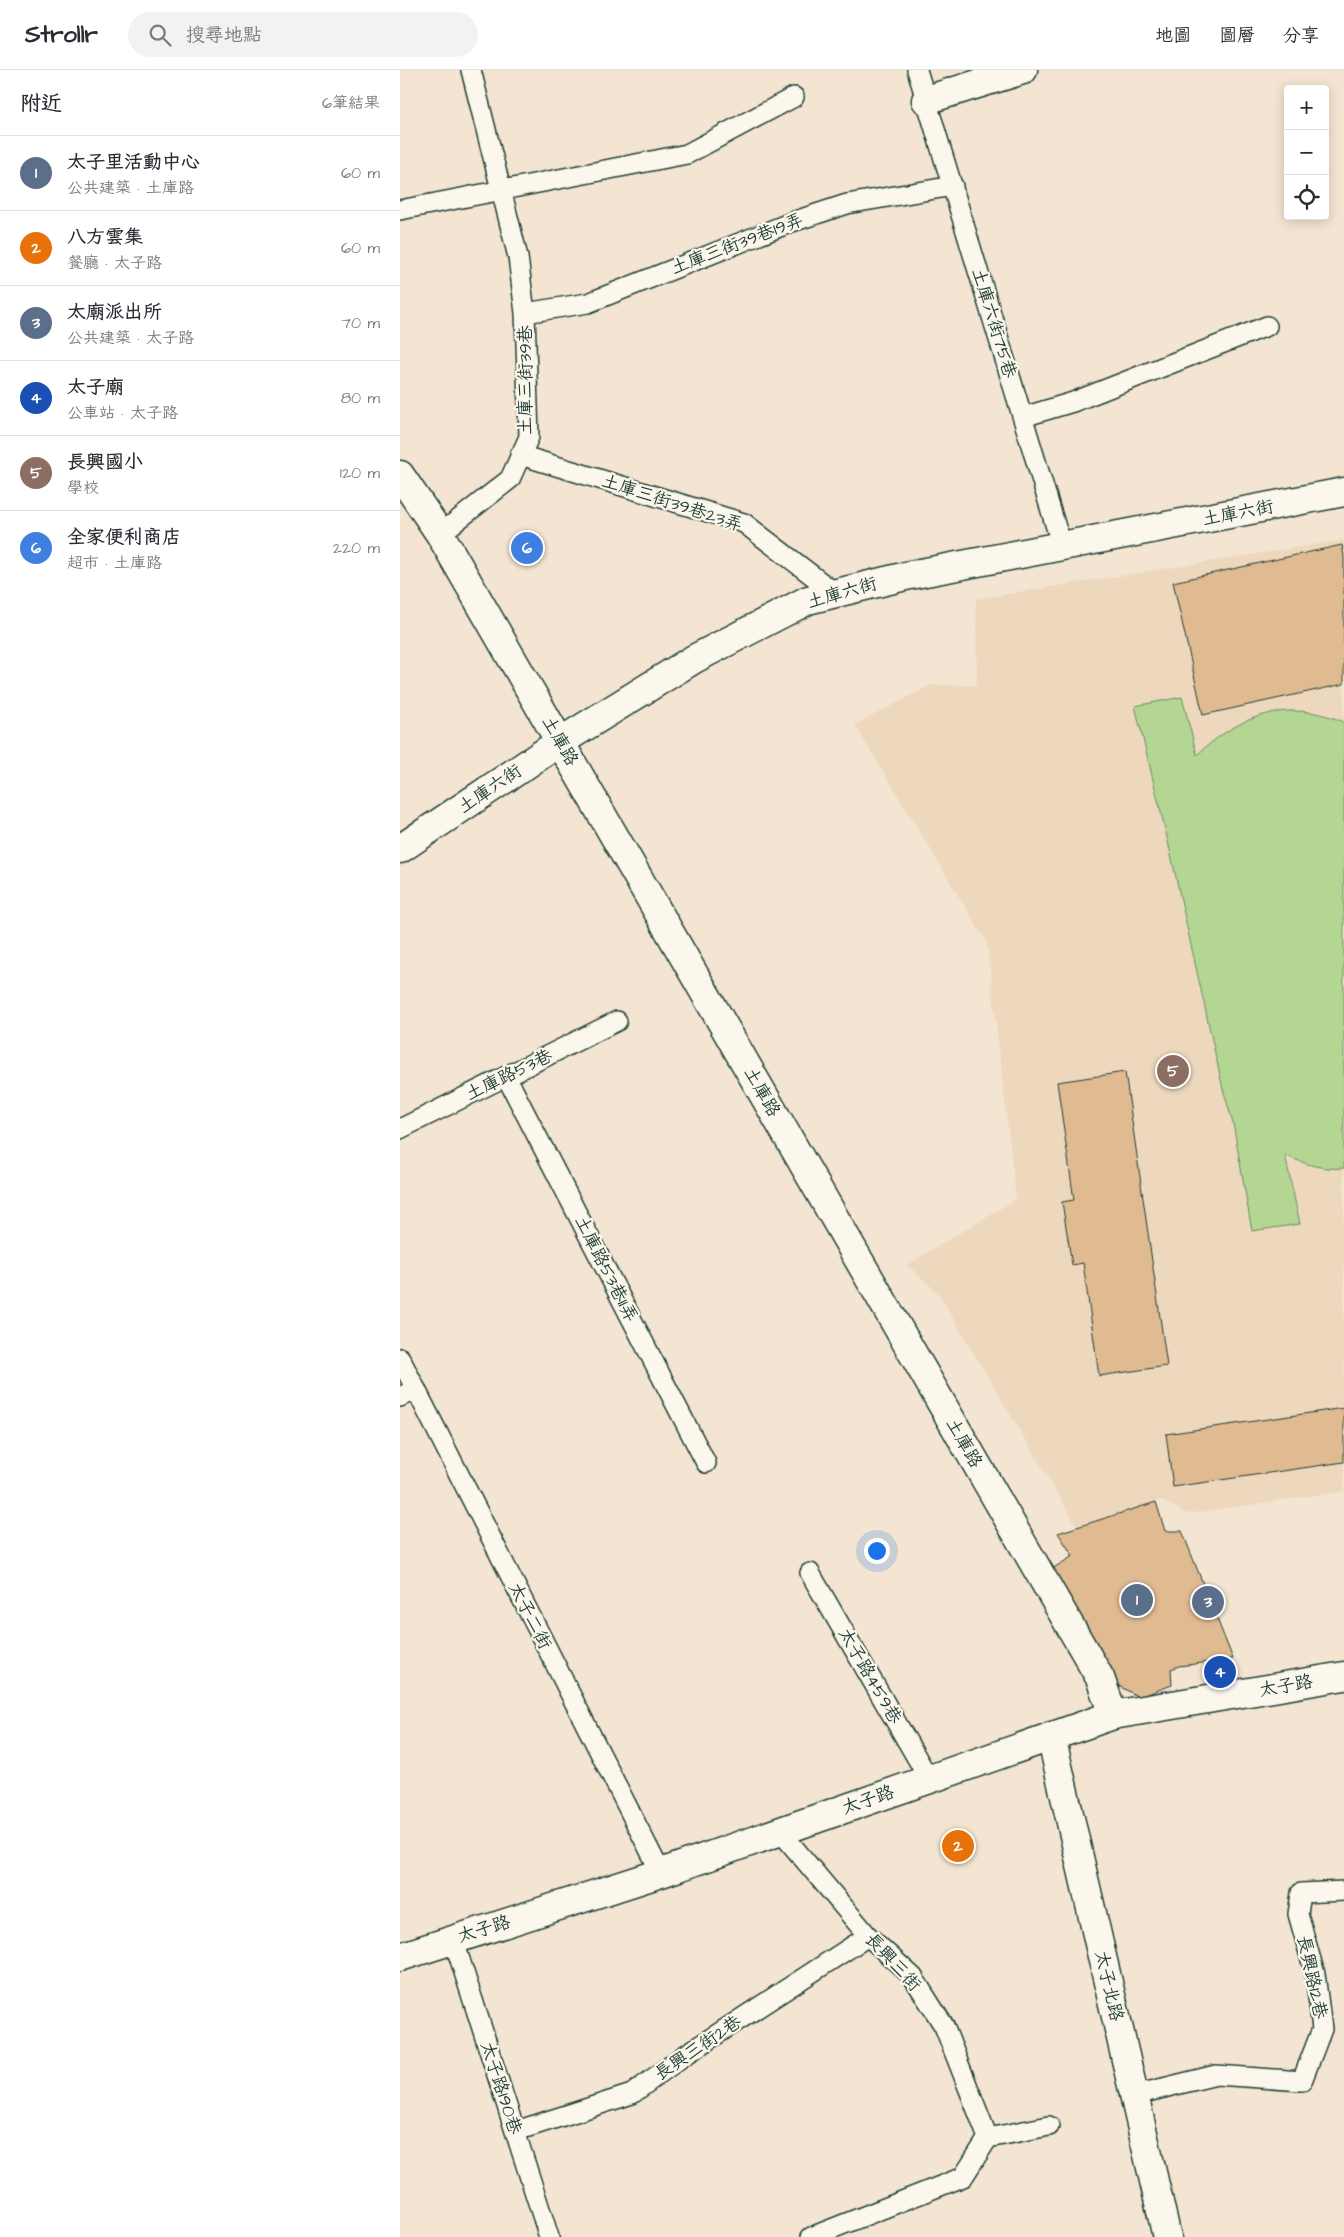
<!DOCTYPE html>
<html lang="zh-TW">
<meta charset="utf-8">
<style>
body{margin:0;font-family:"Architects Daughter","LXGW WenKai TC",sans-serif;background:#f2f2f3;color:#2b2b33}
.controls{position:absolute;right:15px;top:15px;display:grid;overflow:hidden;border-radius:5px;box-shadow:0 2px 12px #0003}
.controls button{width:45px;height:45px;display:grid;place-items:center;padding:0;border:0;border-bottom:1px solid #e1e1e2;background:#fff;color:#2b2b33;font:25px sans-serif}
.you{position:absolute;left:476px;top:1480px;width:18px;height:18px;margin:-12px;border:4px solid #fff;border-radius:50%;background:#1a73e8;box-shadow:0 0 0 8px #1a73e833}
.badge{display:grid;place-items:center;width:32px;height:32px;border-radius:50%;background:#7c3aed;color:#fff;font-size:16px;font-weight:700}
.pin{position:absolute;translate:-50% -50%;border:2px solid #fff;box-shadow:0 1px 5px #0006}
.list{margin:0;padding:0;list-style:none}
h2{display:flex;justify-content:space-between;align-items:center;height:65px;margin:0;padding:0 20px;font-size:21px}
h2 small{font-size:16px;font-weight:400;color:#7c7c81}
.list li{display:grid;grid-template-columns:32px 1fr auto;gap:15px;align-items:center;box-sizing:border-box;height:75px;padding:0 20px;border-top:1px solid #e1e1e2}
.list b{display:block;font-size:19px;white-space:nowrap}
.list p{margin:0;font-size:16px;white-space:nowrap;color:#7c7c81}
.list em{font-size:16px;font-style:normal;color:#7c7c81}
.icon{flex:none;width:28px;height:28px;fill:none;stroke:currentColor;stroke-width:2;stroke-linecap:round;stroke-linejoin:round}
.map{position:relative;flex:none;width:944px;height:2167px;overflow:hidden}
header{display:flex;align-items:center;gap:30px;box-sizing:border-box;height:70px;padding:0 25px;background:#fff;border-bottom:1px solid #e1e1e2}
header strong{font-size:24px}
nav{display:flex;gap:28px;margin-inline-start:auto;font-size:18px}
.search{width:350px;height:45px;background:#f2f2f3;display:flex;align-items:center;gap:12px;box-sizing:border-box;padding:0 18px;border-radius:28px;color:#7c7c81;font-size:19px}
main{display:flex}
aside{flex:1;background:#fff}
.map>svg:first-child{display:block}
</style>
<header>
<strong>Strollr</strong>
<div class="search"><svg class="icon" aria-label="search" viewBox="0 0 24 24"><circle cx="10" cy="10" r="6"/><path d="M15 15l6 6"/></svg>搜尋地點</div>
<nav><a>地圖</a><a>圖層</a><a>分享</a></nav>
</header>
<main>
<aside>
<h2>附近<small>6筆結果</small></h2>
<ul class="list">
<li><span class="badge" style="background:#5c6f8a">1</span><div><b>太子里活動中心</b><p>公共建築 · 土庫路</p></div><em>60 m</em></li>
<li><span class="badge" style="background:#e8710a">2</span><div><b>八方雲集</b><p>餐廳 · 太子路</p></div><em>60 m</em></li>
<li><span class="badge" style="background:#5c6f8a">3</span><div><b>太廟派出所</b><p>公共建築 · 太子路</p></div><em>70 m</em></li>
<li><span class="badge" style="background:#1a4fb4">4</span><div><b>太子廟</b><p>公車站 · 太子路</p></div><em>80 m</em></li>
<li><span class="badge" style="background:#8d6e63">5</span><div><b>長興國小</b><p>學校</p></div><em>120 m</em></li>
<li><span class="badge" style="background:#3f7fe0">6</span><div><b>全家便利商店</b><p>超市 · 土庫路</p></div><em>220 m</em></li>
</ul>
</aside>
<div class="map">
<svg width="944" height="2167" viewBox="0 0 944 2167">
<rect width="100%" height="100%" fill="#f3e5d1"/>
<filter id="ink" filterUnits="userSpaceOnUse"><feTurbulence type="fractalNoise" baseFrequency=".02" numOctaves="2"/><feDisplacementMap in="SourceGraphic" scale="10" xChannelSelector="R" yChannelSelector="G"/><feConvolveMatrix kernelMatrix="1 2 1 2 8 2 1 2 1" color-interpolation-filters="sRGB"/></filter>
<g filter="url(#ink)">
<path fill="#edd8be" d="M944 470V1421L787 1444 761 1430 678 1458 538 1223 507 1195 616 1129 587 873 455 655 531 615H577L576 529Z"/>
<path fill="#b3d792" stroke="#698a63" d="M782 627 797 685C839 645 888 628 944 652V1098C922 1100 904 1094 885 1085L900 1154 852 1161 833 1053 823 1019 767 767 735 636Z"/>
<path fill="#e0ba91" stroke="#1f3d34" d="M942 475 944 486V614L803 645 773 512Z
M725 1002 767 1296 699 1306 683 1193 672 1195 662 1132 674 1130 657 1012Z
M944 1338V1392L773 1417 766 1364Z
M756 1432 765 1461H782L833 1589 779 1596 771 1599 772 1615 739 1627 717 1615 647 1502 673 1486 658 1463Z"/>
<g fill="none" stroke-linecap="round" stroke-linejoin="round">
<g stroke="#1f3d34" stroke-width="22">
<path id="lane" d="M517 0 662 477
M0 140 287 84 394 27
M125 243 188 233 392 152 447 134 553 116
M623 347 673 332 867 256
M120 385 344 453 435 523
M40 464 110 409 129 367 125 243 118 187 71 0
M106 1006 306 1393
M0 1059 217 951
M0 1288 261 1803
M0 1327 16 1319
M410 1503 529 1709
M380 1761 468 1866 513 1907 544 1956 588 2068
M53 1868 149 2167
M735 2025 816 2005 902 2011 922 1959 915 1904 898 1844 901 1823 944 1821
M116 2061 232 2024 282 1987 468 1866
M411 2167 563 2107 588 2068 649 2056"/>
</g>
<g stroke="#1f3d34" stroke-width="31">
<path id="street" d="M526 30 623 0
M0 405 40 464 700 1608 713 1645
M0 779 160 672 294 589 408 530 510 505 944 422
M651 1666 767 2167"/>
</g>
<g stroke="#1f3d34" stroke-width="31">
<path id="secondary" d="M0 1887 261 1803 713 1645 944 1606"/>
</g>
<use href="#lane" stroke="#fbf7ec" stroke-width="19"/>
<use href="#street" stroke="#fbf7ec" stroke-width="28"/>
<use href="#secondary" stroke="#fbf7ec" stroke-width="28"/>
</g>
</g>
<g text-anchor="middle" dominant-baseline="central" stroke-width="4.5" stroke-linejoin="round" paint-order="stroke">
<g font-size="18" fill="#1f3d34" stroke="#fbf7ec">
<text transform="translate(337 174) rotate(-21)">土庫三街39巷19弄</text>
<text transform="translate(594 253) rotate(73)">土庫六街75巷</text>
<text transform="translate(125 310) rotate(-90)">土庫三街39巷</text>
<text transform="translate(272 433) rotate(18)">土庫三街39巷23弄</text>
<text transform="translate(838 443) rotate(-11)">土庫六街</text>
<text transform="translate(442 523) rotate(-16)">土庫六街</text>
<text transform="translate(160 671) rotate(60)">土庫路</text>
<text transform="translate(90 719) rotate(-34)">土庫六街</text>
<text transform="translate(109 1005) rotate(-26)">土庫路53巷</text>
<text transform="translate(362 1022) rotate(60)">土庫路</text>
<text transform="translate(206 1199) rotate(63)">土庫路53巷11弄</text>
<text transform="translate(564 1373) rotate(60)">土庫路</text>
<text transform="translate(130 1546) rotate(63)">太子二街</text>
<text transform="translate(470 1606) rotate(60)">太子路459巷</text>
<text transform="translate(886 1616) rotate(-10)">太子路</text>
<text transform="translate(468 1730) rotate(-19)">太子路</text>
<text transform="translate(84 1859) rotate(-17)">太子路</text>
<text transform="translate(493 1892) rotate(47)">長興三街</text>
<text transform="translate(912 1907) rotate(78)">長興路12巷</text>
<text transform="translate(709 1916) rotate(77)">太子北路</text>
<text transform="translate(298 1978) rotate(-34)">長興三街2巷</text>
<text transform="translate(101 2018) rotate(72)">太子路190巷</text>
</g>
</g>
</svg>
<div class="controls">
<button>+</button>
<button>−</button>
<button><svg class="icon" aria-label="locate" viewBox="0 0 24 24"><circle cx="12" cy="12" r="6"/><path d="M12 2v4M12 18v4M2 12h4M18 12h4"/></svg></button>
</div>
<div class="you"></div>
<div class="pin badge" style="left:737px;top:1530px;background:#5c6f8a">1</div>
<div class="pin badge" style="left:558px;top:1776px;background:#e8710a">2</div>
<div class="pin badge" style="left:808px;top:1532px;background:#5c6f8a">3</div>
<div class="pin badge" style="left:820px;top:1602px;background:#1a4fb4">4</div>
<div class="pin badge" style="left:773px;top:1001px;background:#8d6e63">5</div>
<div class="pin badge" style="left:127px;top:478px;background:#3f7fe0">6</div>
</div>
</main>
